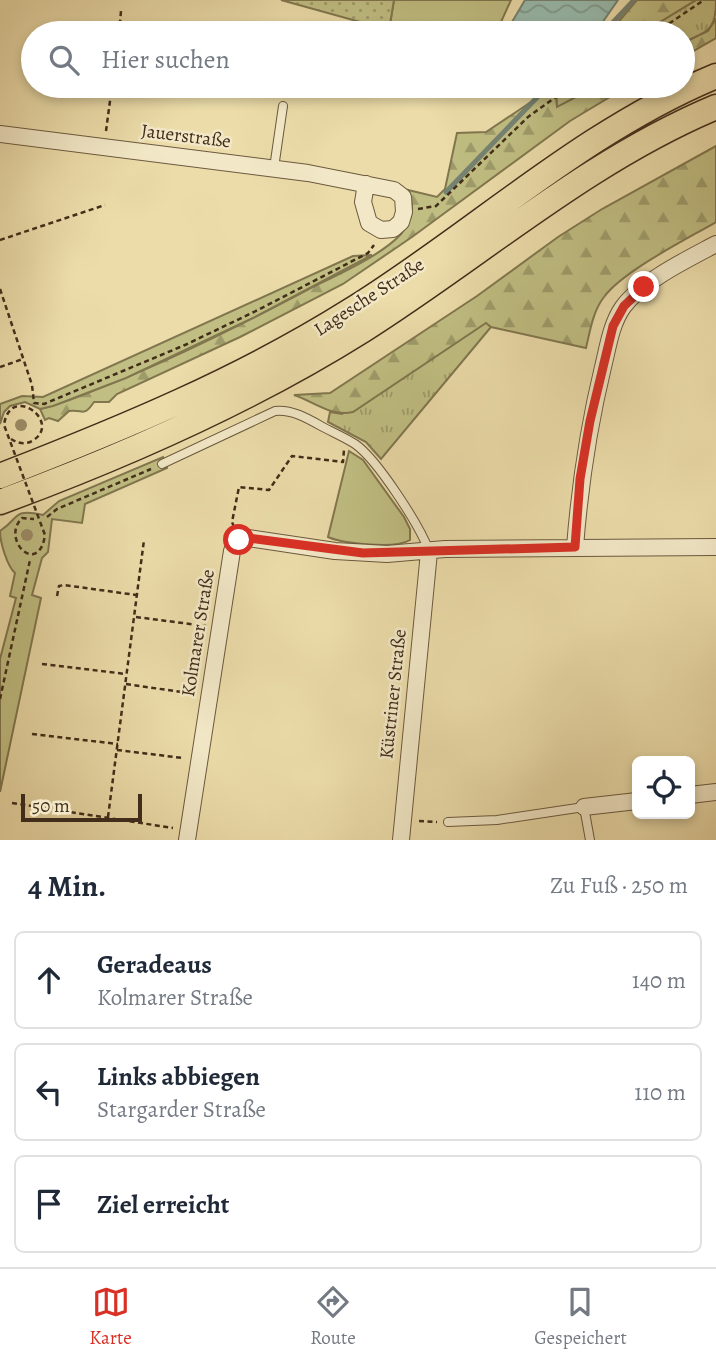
<!DOCTYPE html>
<html lang="de">
<meta charset="utf-8">
<style>
body{margin:0;font-family:Alegreya,serif;background:#f6f6f7;color:#1f2937}
.controls{position:absolute;right:21px;bottom:21px;display:grid;overflow:hidden;border-radius:10px;box-shadow:0 4px 10px #0003}
.controls button{width:63px;height:63px;display:grid;place-items:center;padding:0;border:0;border-bottom:2px solid #e0e1e3;background:#fff;color:#1f2937;font:35px sans-serif}
.scale{position:absolute;left:21px;bottom:18px;width:121px;box-sizing:border-box;padding-left:7px;border:4px solid #422d1a;border-top:0;font-size:19px;line-height:24px;white-space:nowrap;color:#422d1a;-webkit-text-stroke:5px #f2e8c7;paint-order:stroke}
.stop{position:absolute;width:21px;height:21px;margin:-16px;border:5px solid #d93025;border-radius:50%;background:#fff}
.stop.end{background:#d93025;border-color:#fff;box-shadow:0 2px 7px #0008}
.list{margin:0;padding:0;list-style:none}
h2{display:flex;justify-content:space-between;align-items:center;height:91px;margin:0;padding:0 28px;font-size:30px}
h2 small{font-size:23px;font-weight:400;color:#747a83}
.list li{display:grid;grid-template-columns:46px 1fr auto;gap:21px;align-items:center;box-sizing:border-box;height:98px;margin:0 14px 14px;padding:0 14px;border:2px solid #e0e1e3;border-radius:10px}
.list b{display:block;font-size:26px;white-space:nowrap}
.list p{margin:0;font-size:23px;white-space:nowrap;color:#747a83}
.list em{font-size:23px;font-style:normal;color:#747a83}
.icon{flex:none;width:38px;height:38px;fill:none;stroke:currentColor;stroke-width:2;stroke-linecap:round;stroke-linejoin:round}
.map{position:relative;flex:none;width:716px;height:840px;overflow:hidden}
.search{position:absolute;background:#fff;box-shadow:0 4px 10px #0003;left:21px;right:21px;top:21px;height:77px;display:flex;align-items:center;gap:18px;box-sizing:border-box;padding:0 24px;border-radius:38px;color:#747a83;font-size:26px}
.sheet{height:427px;background:#fff}
nav{display:flex;justify-content:space-around;align-items:center;box-sizing:border-box;height:98px;border-top:2px solid #e0e1e3;background:#fff;font-size:19px;color:#747a83}
nav a{display:grid;justify-items:center;gap:4px}
nav .on{color:#d93025}
.map>svg:first-child{display:block}
</style>
<div class="map">
<svg width="716" height="840" viewBox="0 0 716 840">
<defs>
<pattern id="grass-tufts" width="24" height="20" patternUnits="userSpaceOnUse" patternTransform="scale(1.75)"><rect width="24" height="20" fill="#c0be82"/><path d="M3 7l-1-3M5 7V3M7 7l1-3M15 17l-1-3M17 17v-4M19 17l1-3" fill="none" stroke="#9e9b6a"/></pattern>
<pattern id="forest-firs" width="22" height="20" patternUnits="userSpaceOnUse" patternTransform="scale(1.75)"><rect width="22" height="20" fill="#c0be82"/><path d="M5 1l3.5 6h-7zM16 11l3.5 6h-7z" fill="#9e9b6a"/></pattern>
<pattern id="garden-dots" width="8" height="8" patternUnits="userSpaceOnUse" patternTransform="scale(1.75)"><rect width="8" height="8" fill="#c0be82"/><path d="M2 2h.1M6 6h.1" fill="none" stroke="#9e9b6a" stroke-width="1.8" stroke-linecap="round"/></pattern>
<pattern id="water-waves" width="16" height="10" patternUnits="userSpaceOnUse" patternTransform="scale(1.75)"><rect width="16" height="10" fill="#98bbad"/><path d="M0 5q4-4 8 0t8 0" fill="none" stroke="#7e988c"/></pattern>
</defs>
<rect width="100%" height="100%" fill="#ebdca9"/>
<filter id="stains"><feTurbulence type="fractalNoise" baseFrequency=".00286" numOctaves="4"/><feColorMatrix values="0 0 0 0 .2 0 0 0 0 .09 0 0 0 0 .02 0 0 0 .5 -.17"/></filter>
<radialGradient id="worn" r=".72"><stop offset=".6" stop-color="#630" stop-opacity="0"/><stop offset="1" stop-color="#630" stop-opacity=".3"/></radialGradient>
<path fill="url(#grass-tufts)" stroke="#81764e" stroke-width="2" d="M696 0H716C716 31 709 30 683 43V33H642Z
M556 86H597L557 108Z
M486 322 491 327 381 459 366 442 328 422 330 412 342 414Z"/>
<path fill="url(#forest-firs)" stroke="#81764e" stroke-width="2" d="M637 0H696L642 33H609Z
M716 19V38L683 57V43L708 31Z
M555 86 557 107 597 86H628L570 121 412 237 343 284 240 337 117 394 109 402H94C83 418 84 409 69 411L58 421 49 418 45 420 40 409C64 404 87 393 110 384 178 357 244 323 309 289 335 276 381 256 401 234 413 220 415 207 408 190L437 197 445 189 457 133 486 132Z
M716 146V222C687 239 623 271 604 297 593 311 590 331 586 348L491 327 486 323 353 412C331 417 315 402 294 395L330 393 477 296 558 237 602 209Z"/>
<path fill="#c0be82" stroke="#81764e" stroke-width="2" d="M394 0H511L496 33H398L389 30Z
M372 255 255 317 126 378 53 406 40 409 25 402 10 406 4 412 0 424V404L22 396 43 397 353 256Z
M349 451 363 460 404 517 410 529V540C396 549 344 544 328 537Z
M163 457 167 468 85 504 82 523 52 519 48 552 42 558 32 595 41 598 0 792V659L16 598 10 596 15 573C7 566 0 542 0 531 20 518 12 508 43 515L59 501Z"/>
<path fill="url(#garden-dots)" stroke="#81764e" stroke-width="2" d="M281 0H394L389 30Z"/>
<path fill="url(#water-waves)" stroke="#768272" stroke-width="2" d="M525 0H618L595 33H512V22Z"/>
<g fill="none" stroke-linecap="round" stroke-linejoin="round">
<path stroke="#768272" stroke-width="5" d="M603 33 634 0
M446 192 548 86"/>
<g stroke="#6c593e" stroke-width="10">
<path id="service" d="M274 168 283 106
M162 464 275 411C291 409 307 418 321 426 332 432 344 437 355 444 377 459 420 526 429 551
M448 822 497 820 584 807 590 840"/>
</g>
<g stroke="#6c593e" stroke-width="18">
<path id="minor" d="M0 134 308 173 394 190 403 197 404 212 401 222 393 229 381 230 369 223 363 202 366 184
M575 547C580 483 588 429 603 367 608 347 611 324 623 307 642 281 688 259 716 244
M690 795 716 792
M584 807 637 801
M187 840 232 551C235 542 239 540 248 538L335 551 387 554 445 549 716 547
M401 840 429 552"/>
</g>
<g stroke="#422d1a" stroke-width="27">
<path id="primary" d="M0 476C121 429 240 380 350 311 473 235 581 132 716 76
M0 502C125 456 250 401 363 330 480 256 587 161 716 107"/>
</g>
<path stroke="#422d1a" stroke-width="2.5" stroke-dasharray="5 3.5" stroke-linecap="butt" d="M119 33 121 11
M655 33 704 0
M106 131 112 86
M418 209 436 206 528 117 571 86
M0 240 105 205
M0 289 32 385 34 403 44 404 185 345 254 312 368 253 374 245
M0 367 23 359
M47 517 57 509 151 469
M234 527 232 522 239 487 269 490 292 456 343 462 344 450
M57 596 59 586 64 585 136 595
M136 617 206 626
M42 664 126 674
M126 684 195 694
M0 699 30 560
M32 734 118 744
M117 750 183 758
M12 803 173 828
M108 817 144 540
M419 821 437 822"/>
<use href="#service" stroke="#f2e8c7" stroke-width="8"/>
<use href="#minor" stroke="#f2e8c7" stroke-width="16"/>
<use href="#primary" stroke="#ebdca9" stroke-width="24"/>
<path stroke="#422d1a" stroke-width="2.5" stroke-dasharray="5 3.5" stroke-linecap="butt" d="M11 439C17 443 25 445 32 441 64 423 10 382 4 425L45 535C39 577 0 540 22 518L34 519"/>
</g>
<g fill="#9c8c66">
<circle cx="21" cy="425" r="6"/>
<circle cx="27" cy="535" r="6"/>
</g>
<g fill="none" stroke-linecap="round" stroke-linejoin="round">
<path stroke="#d93025" stroke-width="9" d="M239 540 248 538 363 553 575 547 580 479 590 421 613 326 624 306 644 287"/>
</g>
<g text-anchor="middle" dominant-baseline="central" stroke-width="5" stroke-linejoin="round" paint-order="stroke">
<g font-size="19" fill="#422d1a" stroke="#f2e8c7">
<text transform="translate(186 136) rotate(7)">Jauerstraße</text>
<text transform="translate(369 297) rotate(-33)">Lagesche Straße</text>
<text transform="translate(198 633) rotate(-81)">Kolmarer Straße</text>
<text transform="translate(393 694) rotate(-84)">Küstriner Straße</text>
</g>
</g>
<rect width="100%" height="100%" filter="url(#stains)"/>
<rect width="100%" height="100%" fill="url(#worn)"/>
</svg>
<div class="controls">
<button><svg class="icon" aria-label="locate" viewBox="0 0 24 24"><circle cx="12" cy="12" r="6"/><path d="M12 2v4M12 18v4M2 12h4M18 12h4"/></svg></button>
</div>
<div class="scale">50 m</div>
<div class="stop" style="left:239px;top:540px"></div>
<div class="stop end" style="left:644px;top:287px"></div>
<div class="search"><svg class="icon" aria-label="search" viewBox="0 0 24 24"><circle cx="10" cy="10" r="6"/><path d="M15 15l6 6"/></svg>Hier suchen</div>
</div>
<section class="sheet">
<h2>4 Min.<small>Zu Fuß · 250 m</small></h2>
<ul class="list">
<li><svg class="icon" aria-label="ahead" viewBox="0 0 24 24"><path d="M12 20V5M6 11l6-6 6 6"/></svg><div><b>Geradeaus</b><p>Kolmarer Straße</p></div><em>140 m</em></li>
<li><svg class="icon" aria-label="left" viewBox="0 0 24 24"><path d="M17 20v-9H6M10 6l-5 5 5 5"/></svg><div><b>Links abbiegen</b><p>Stargarder Straße</p></div><em>110 m</em></li>
<li><svg class="icon" aria-label="arrive" viewBox="0 0 24 24"><path d="M6 21V4h12l-3 4 3 4H6"/></svg><div><b>Ziel erreicht</b></div></li>
</ul>
</section>
<nav>
<a class="on"><svg class="icon" aria-label="map" viewBox="0 0 24 24"><path d="M3 6l6-2 6 2 6-2v14l-6 2-6-2-6 2zM9 4v14M15 6v14"/></svg>Karte</a>
<a><svg class="icon" aria-label="directions" viewBox="0 0 24 24"><path d="M12 3l9 9-9 9-9-9zM9 14v-3h6M13 9l2 2-2 2"/></svg>Route</a>
<a><svg class="icon" aria-label="saved" viewBox="0 0 24 24"><path d="M7 4h10v16l-5-4-5 4z"/></svg>Gespeichert</a>
</nav>
